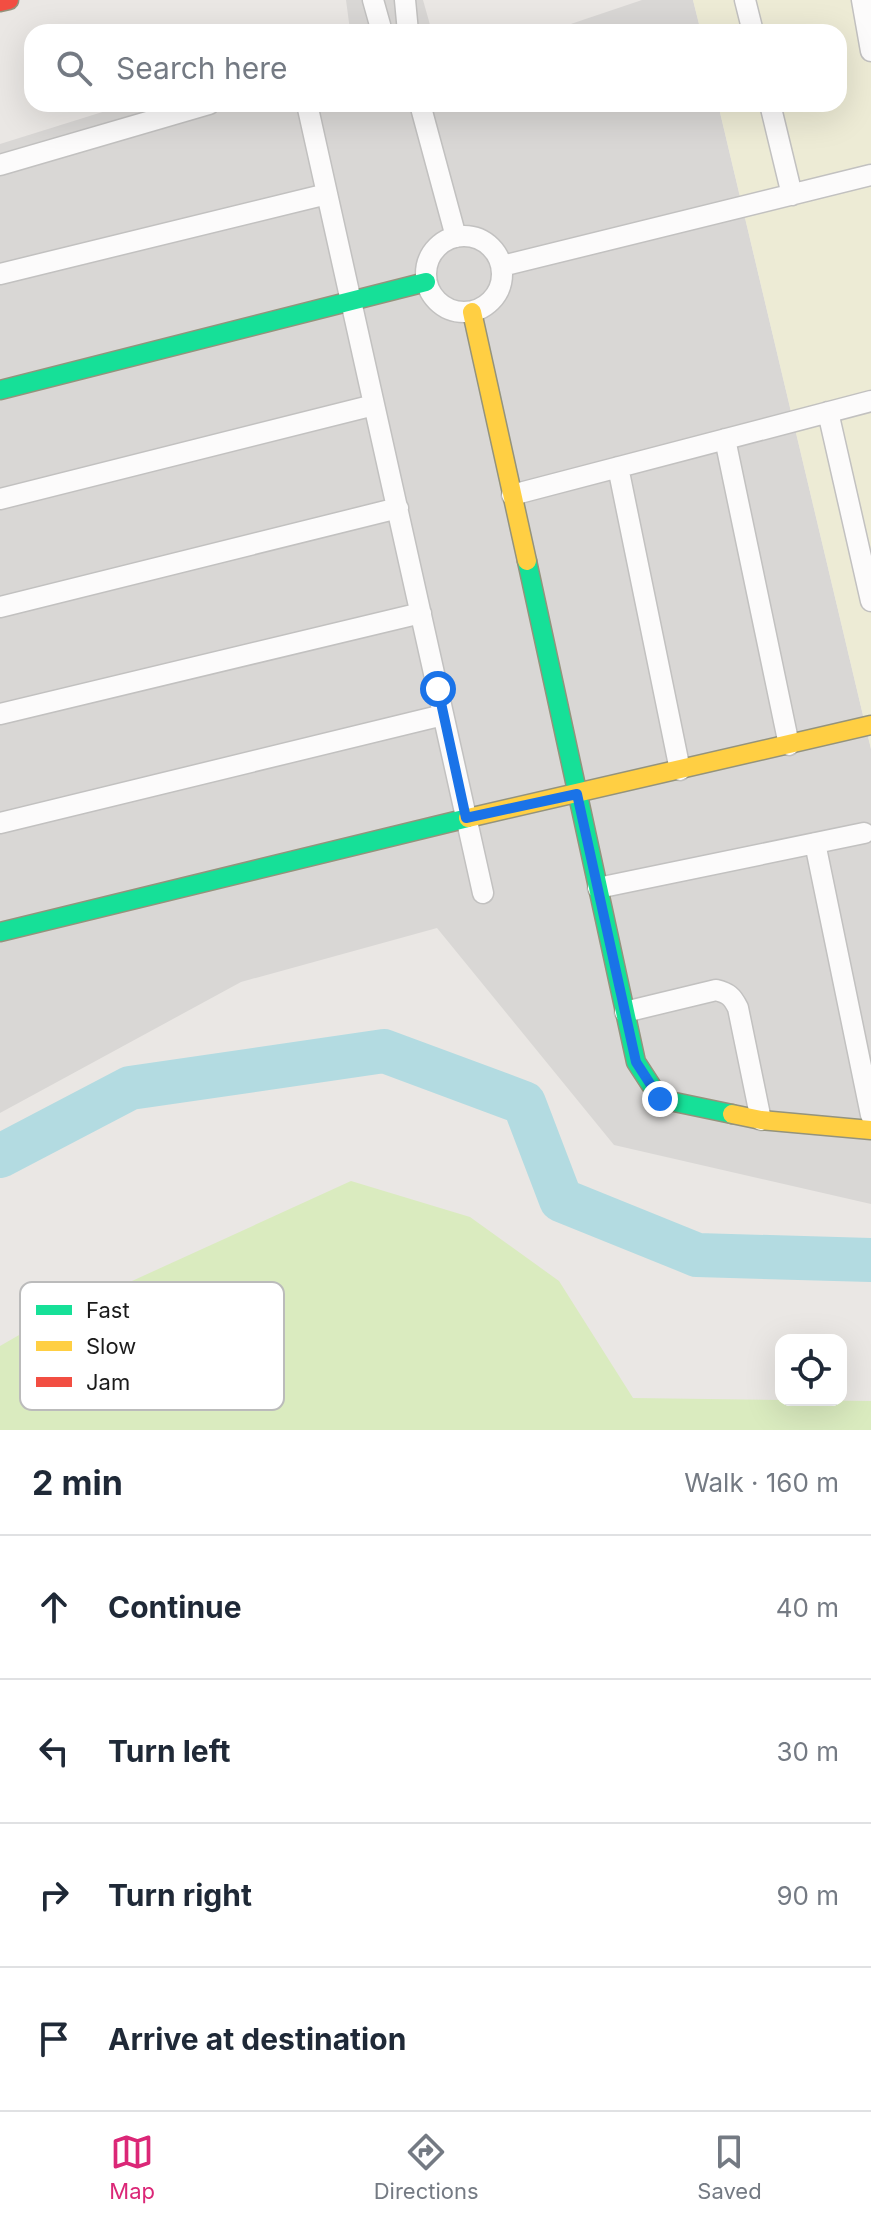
<!DOCTYPE html>
<meta charset="utf-8">
<style>
body{margin:0;font-family:Inter,sans-serif;background:#f2f2f3;color:#1f2937}
.controls{position:absolute;right:24px;bottom:24px;display:grid;overflow:hidden;border-radius:16px;box-shadow:0 8px 32px #0002}
.controls button{width:72px;height:72px;display:grid;place-items:center;padding:0;border:0;border-bottom:2px solid #e0e1e3;background:#fff;color:#1f2937;font:40px sans-serif}
.stop{position:absolute;width:24px;height:24px;margin:-18px;border:6px solid #1a73e8;border-radius:50%;background:#fff}
.stop.end{background:#1a73e8;border-color:#fff;box-shadow:0 2px 8px #0008}
.list{margin:0;padding:0;list-style:none}
h2{display:flex;justify-content:space-between;align-items:center;height:104px;margin:0;padding:0 32px;font-size:34px}
h2 small{font-size:26px;font-weight:400;color:#747a83}
.list li{display:grid;grid-template-columns:52px 1fr auto;gap:24px;align-items:center;box-sizing:border-box;height:144px;padding:0 32px;border-top:2px solid #e0e1e3}
.list b{display:block;font-size:30px;white-space:nowrap}
.list em{font-size:26px;font-style:normal;color:#747a83}
.icon{flex:none;width:44px;height:44px;fill:none;stroke:currentColor;stroke-width:2;stroke-linecap:round;stroke-linejoin:round}
.map{position:relative;flex:none;width:871px;height:1430px;overflow:hidden}
.search{position:absolute;background:#fff;box-shadow:0 8px 32px #0002;left:24px;right:24px;top:24px;height:88px;display:flex;align-items:center;gap:20px;box-sizing:border-box;padding:0 28px;border-radius:24px;color:#747a83;font-size:30px}
.sheet{height:680px;background:#fff}
nav{display:flex;justify-content:space-around;align-items:center;box-sizing:border-box;height:112px;border-top:2px solid #e0e1e3;background:#fff;font-size:22px;color:#747a83}
nav a{display:grid;justify-items:center;gap:4px}
nav .on{color:#db2777}
.map>svg:first-child{display:block}
</style>
<div class="map">
<svg width="871" height="1430" viewBox="0 0 871 1430">
<rect width="100%" height="100%" fill="#eae7e4"/>
<path fill="#d9d7d5" d="M346 0H423L432 32H346L350 30Z
M642 0H693L701 32H547Z
M128 104H718L871 749V1204L614 1145 437 928 241 982 0 1113V144Z"/>
<path fill="#edebd5" d="M693 0H871V749L718 104H839V32H701Z"/>
<path fill="#daebbf" d="M351 1181 470 1217 559 1281 633 1398 871 1401V1430H0V1346L40 1323Z"/>
<g fill="none" stroke-linecap="round" stroke-linejoin="round">
<path stroke="#b3dbe1" stroke-width="44" d="M0 1156 130 1088 384 1051 524 1103 561 1200 697 1255 871 1260"/>
<g stroke="#c2c1c0" stroke-width="23">
<path id="street" d="M373 0 382 32
M405 0 408 32
M745 0 753 32
M862 0 871 51
M307 104 483 893
M420 104 456 237
M770 104 792 195
M0 165 209 104
M426 274a38 38 0 1 1 76 0a38 38 0 1 1-76 0Z
M502 266 871 175
M0 274 327 194
M828 412 871 601
M725 439 789 745
M618 467 680 770
M512 495 871 401
M0 499 374 405
M0 607 398 508
M0 714 421 613
M0 823 443 715
M815 843 871 1115
M598 888 864 833
M625 1012 716 990C728 993 732 996 738 1008L761 1120"/>
</g>
<g stroke="#94937c" stroke-width="21">
<path id="fast" d="M0 390 426 282
M527 561 636 1062 660 1099 732 1114
M0 932 468 818"/>
</g>
<g stroke="#94937c" stroke-width="21">
<path id="slow" d="M472 312 527 561
M468 818 871 725
M732 1114 761 1120 871 1130"/>
</g>
<g stroke="#94937c" stroke-width="21">
<path id="jam" d="M0 2 9 0"/>
</g>
<use href="#street" stroke="#fcfbfb" stroke-width="20"/>
<use href="#fast" stroke="#16e098" stroke-width="18"/>
<use href="#slow" stroke="#ffcf43" stroke-width="18"/>
<use href="#jam" stroke="#f24e42" stroke-width="18"/>
</g>
<g fill="none" stroke-linecap="round" stroke-linejoin="round">
<path stroke="#1a73e8" stroke-width="10" d="M438 689 466 818 577 794 636 1062 660 1099"/>
</g>
<rect x="20" y="1282" width="264" height="128" rx="12" fill="#fff" stroke="#bbb" stroke-width="2"/>
<rect x="36" y="1305" width="36" height="10" fill="#16e098"/>
<rect x="36" y="1341" width="36" height="10" fill="#ffcf43"/>
<rect x="36" y="1377" width="36" height="10" fill="#f24e42"/>
<g font-size="22" fill="#1b1b1b">
<text x="86" y="1318">Fast</text>
<text x="86" y="1354">Slow</text>
<text x="86" y="1390">Jam</text>
</g>
</svg>
<div class="controls">
<button><svg class="icon" aria-label="locate" viewBox="0 0 24 24"><circle cx="12" cy="12" r="6"/><path d="M12 2v4M12 18v4M2 12h4M18 12h4"/></svg></button>
</div>
<div class="stop" style="left:438px;top:689px"></div>
<div class="stop end" style="left:660px;top:1099px"></div>
<div class="search"><svg class="icon" aria-label="search" viewBox="0 0 24 24"><circle cx="10" cy="10" r="6"/><path d="M15 15l6 6"/></svg>Search here</div>
</div>
<section class="sheet">
<h2>2 min<small>Walk · 160 m</small></h2>
<ul class="list">
<li><svg class="icon" aria-label="ahead" viewBox="0 0 24 24"><path d="M12 20V5M6 11l6-6 6 6"/></svg><div><b>Continue</b></div><em>40 m</em></li>
<li><svg class="icon" aria-label="left" viewBox="0 0 24 24"><path d="M17 20v-9H6M10 6l-5 5 5 5"/></svg><div><b>Turn left</b></div><em>30 m</em></li>
<li><svg class="icon" aria-label="right" viewBox="0 0 24 24"><path d="M7 20v-9h11M14 6l5 5-5 5"/></svg><div><b>Turn right</b></div><em>90 m</em></li>
<li><svg class="icon" aria-label="arrive" viewBox="0 0 24 24"><path d="M6 21V4h12l-3 4 3 4H6"/></svg><div><b>Arrive at destination</b></div></li>
</ul>
</section>
<nav>
<a class="on"><svg class="icon" aria-label="map" viewBox="0 0 24 24"><path d="M3 6l6-2 6 2 6-2v14l-6 2-6-2-6 2zM9 4v14M15 6v14"/></svg>Map</a>
<a><svg class="icon" aria-label="directions" viewBox="0 0 24 24"><path d="M12 3l9 9-9 9-9-9zM9 14v-3h6M13 9l2 2-2 2"/></svg>Directions</a>
<a><svg class="icon" aria-label="saved" viewBox="0 0 24 24"><path d="M7 4h10v16l-5-4-5 4z"/></svg>Saved</a>
</nav>
